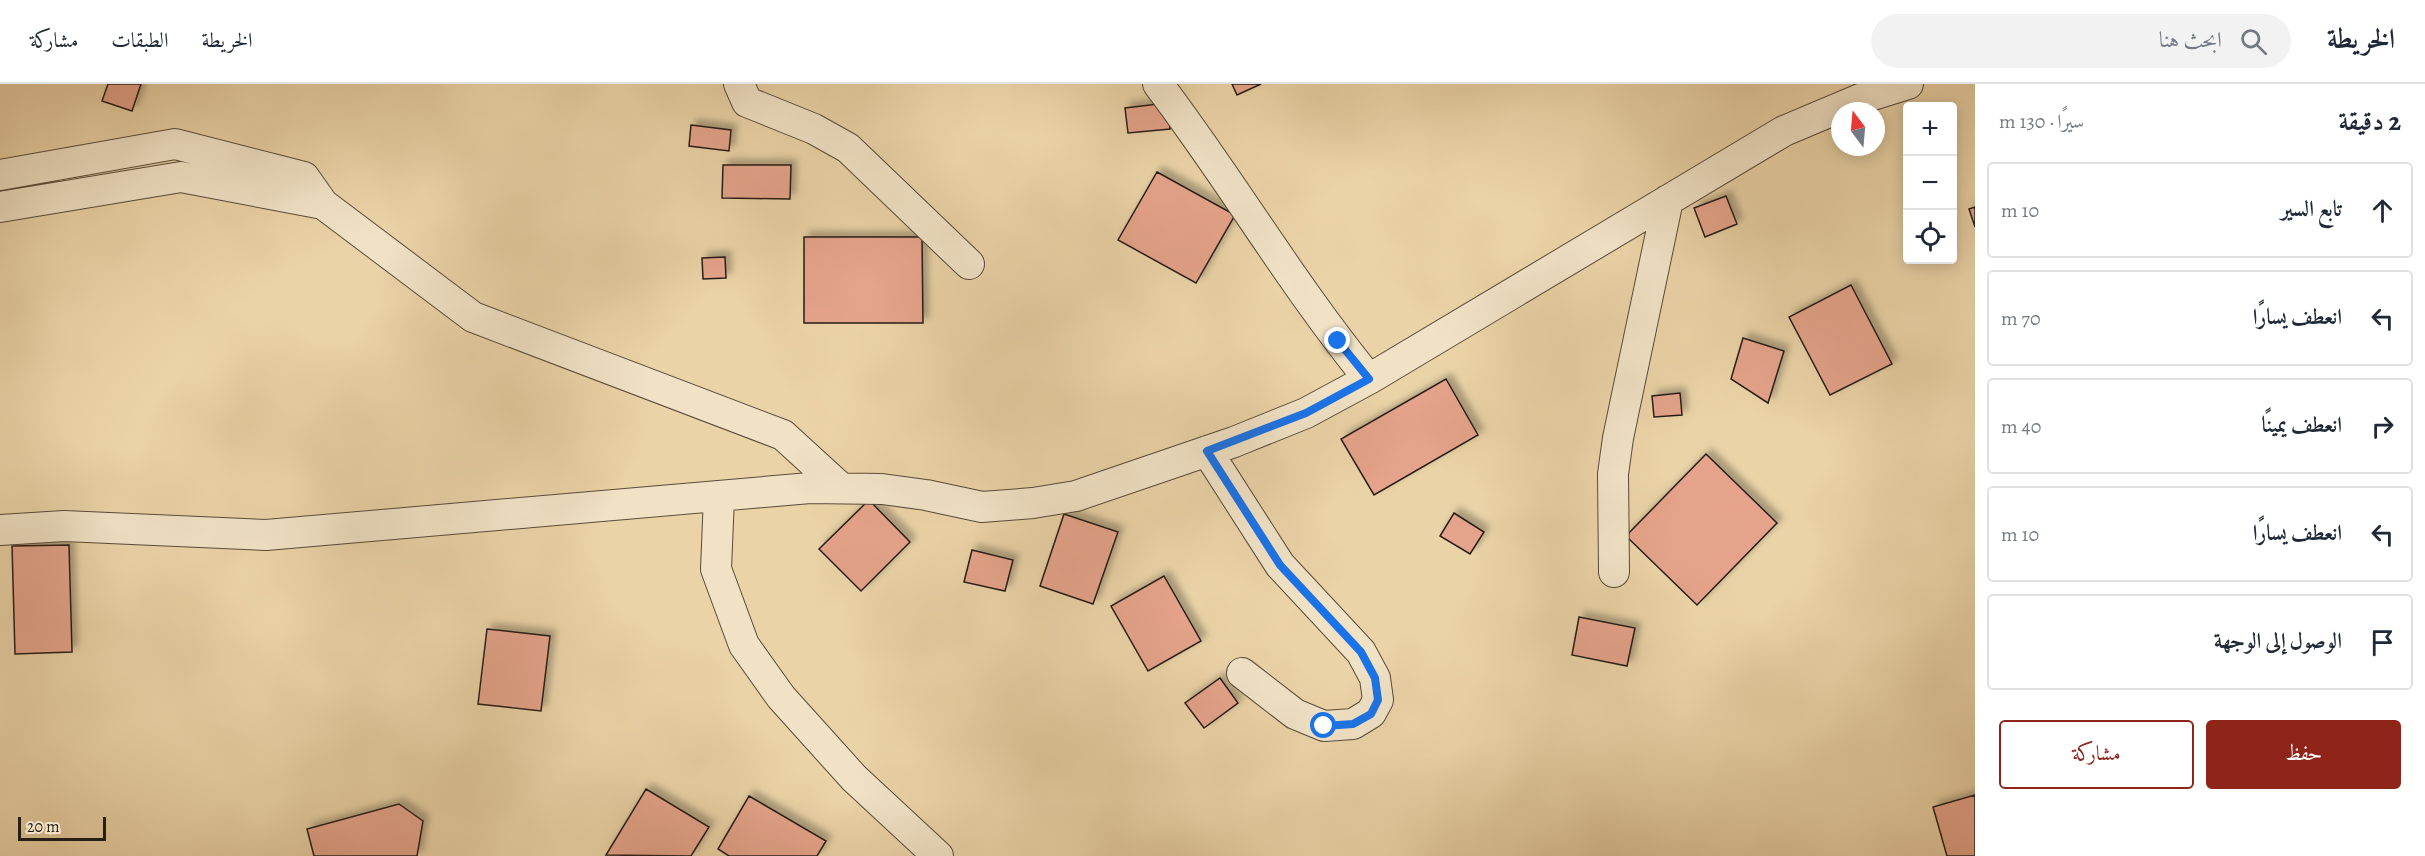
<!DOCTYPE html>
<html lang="ar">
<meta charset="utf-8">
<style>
body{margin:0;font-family:Alegreya,Amiri,serif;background:#f2f2f3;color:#1f2937;direction:rtl}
.controls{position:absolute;right:18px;top:18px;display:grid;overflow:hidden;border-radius:6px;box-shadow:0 3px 15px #0003}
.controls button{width:54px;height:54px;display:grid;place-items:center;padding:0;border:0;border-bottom:2px solid #e0e1e3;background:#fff;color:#1f2937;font:30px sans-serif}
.compass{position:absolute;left:1831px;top:18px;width:54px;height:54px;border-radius:50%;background:#fff;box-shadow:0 3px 15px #0003;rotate:344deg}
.scale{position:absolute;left:18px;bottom:15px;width:88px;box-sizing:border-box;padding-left:6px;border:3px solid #271e14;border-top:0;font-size:16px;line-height:21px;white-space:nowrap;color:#271e14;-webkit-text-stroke:4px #f1e2c6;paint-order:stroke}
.stop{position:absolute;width:18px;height:18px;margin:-14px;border:4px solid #1a73e8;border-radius:50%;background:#fff}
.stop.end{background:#1a73e8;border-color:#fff;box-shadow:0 2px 6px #0008}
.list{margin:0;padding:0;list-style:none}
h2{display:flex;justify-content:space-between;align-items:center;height:78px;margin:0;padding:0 24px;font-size:26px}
h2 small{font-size:20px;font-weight:400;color:#747a83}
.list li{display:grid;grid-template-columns:39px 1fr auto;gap:18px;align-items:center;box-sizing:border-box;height:96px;margin:0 12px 12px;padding:0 12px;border:2px solid #e0e1e3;border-radius:6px}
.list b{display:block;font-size:22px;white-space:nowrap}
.list em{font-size:20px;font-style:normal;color:#747a83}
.actions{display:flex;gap:12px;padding:18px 24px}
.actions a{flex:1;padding:14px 0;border:2px solid #8f2418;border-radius:6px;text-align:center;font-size:21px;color:#8f2418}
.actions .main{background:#8f2418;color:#fff}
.icon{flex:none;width:33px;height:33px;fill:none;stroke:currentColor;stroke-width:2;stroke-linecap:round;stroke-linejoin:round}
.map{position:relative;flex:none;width:1975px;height:772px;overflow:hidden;direction:ltr}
header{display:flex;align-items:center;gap:36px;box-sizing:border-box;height:84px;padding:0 30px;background:#fff;border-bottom:2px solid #e0e1e3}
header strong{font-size:28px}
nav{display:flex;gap:33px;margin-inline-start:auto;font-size:21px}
.search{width:420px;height:54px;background:#f2f2f3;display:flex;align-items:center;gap:15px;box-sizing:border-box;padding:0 21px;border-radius:33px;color:#747a83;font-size:22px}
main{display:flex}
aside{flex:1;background:#fff}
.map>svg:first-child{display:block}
</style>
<header>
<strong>الخريطة</strong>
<div class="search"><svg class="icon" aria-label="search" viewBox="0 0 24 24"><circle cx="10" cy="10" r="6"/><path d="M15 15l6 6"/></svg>ابحث هنا</div>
<nav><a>الخريطة</a><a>الطبقات</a><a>مشاركة</a></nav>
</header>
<main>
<aside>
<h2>2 دقيقة<small>سيرًا · 130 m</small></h2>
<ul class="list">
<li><svg class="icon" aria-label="ahead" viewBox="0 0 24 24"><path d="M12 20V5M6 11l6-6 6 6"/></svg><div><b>تابع السير</b></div><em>10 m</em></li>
<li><svg class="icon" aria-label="left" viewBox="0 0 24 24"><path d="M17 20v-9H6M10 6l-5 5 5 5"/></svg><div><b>انعطف يسارًا</b></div><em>70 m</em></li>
<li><svg class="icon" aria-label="right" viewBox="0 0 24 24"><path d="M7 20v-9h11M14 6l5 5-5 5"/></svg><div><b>انعطف يمينًا</b></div><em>40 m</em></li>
<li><svg class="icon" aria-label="left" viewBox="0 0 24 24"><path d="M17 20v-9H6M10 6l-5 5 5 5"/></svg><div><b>انعطف يسارًا</b></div><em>10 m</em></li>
<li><svg class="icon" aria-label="arrive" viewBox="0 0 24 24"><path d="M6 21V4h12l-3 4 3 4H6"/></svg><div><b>الوصول إلى الوجهة</b></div></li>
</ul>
<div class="actions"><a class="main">حفظ</a><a>مشاركة</a></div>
</aside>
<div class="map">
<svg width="1975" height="772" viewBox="0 0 1975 772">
<defs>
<filter id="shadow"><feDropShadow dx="5.5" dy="-5.5" stdDeviation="3" flood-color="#0004"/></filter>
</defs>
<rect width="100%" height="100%" fill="#ead3a7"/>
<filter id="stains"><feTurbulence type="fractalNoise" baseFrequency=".00333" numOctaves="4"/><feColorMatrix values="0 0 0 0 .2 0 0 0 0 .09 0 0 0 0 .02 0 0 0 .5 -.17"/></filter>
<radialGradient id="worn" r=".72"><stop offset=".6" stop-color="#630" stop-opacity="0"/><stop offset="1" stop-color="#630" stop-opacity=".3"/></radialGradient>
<path fill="#e4a38a" stroke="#271e14" stroke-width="1.5" filter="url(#shadow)" d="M108 0H141L132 27 102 17Z
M1232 0H1261L1237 11Z
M1167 19 1170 45 1128 49 1125 24Z
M691 41 731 46 729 67 689 62Z
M723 81H791L790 115 722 114Z
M1157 88 1235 131 1196 199 1118 156Z
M1726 112 1737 140 1705 153 1694 124Z
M1975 123V143L1969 125Z
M804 153H922L923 239H804Z
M725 173 726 194 703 195 702 174Z
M1851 201 1892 280 1830 311 1789 233Z
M1743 254 1784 267 1768 319 1731 295Z
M1446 295 1478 351 1374 411 1341 355Z
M1680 309 1682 331 1654 333 1652 312Z
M1706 370 1777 439 1697 521 1626 452Z
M869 416 910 458 861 507 819 465Z
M1454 429 1484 448 1470 470 1440 452Z
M1064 430 1118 448 1093 520 1040 502Z
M69 461 72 568 15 570 12 462Z
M972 466 1013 476 1005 507 964 498Z
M1164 492 1201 557 1148 587 1111 522Z
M1579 533 1635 544 1627 582 1572 571Z
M487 545 550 552 541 627 478 620Z
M1220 594 1238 619 1204 644 1185 619Z
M646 705 709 743 691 772 606 771Z
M1975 711V772H1947L1933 723Z
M749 712 826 757 817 772H729L718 765Z
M399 720 423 737 417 772H314L307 745Z"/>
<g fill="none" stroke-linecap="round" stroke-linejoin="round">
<g stroke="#584b39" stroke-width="32">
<path id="minor" d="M739 0 747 18 814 45 848 64 969 180
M1158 0C1231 96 1292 201 1369 295L1784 47 1860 15 1908 0
M0 91 175 60 304 93 323 120 473 233 783 351 841 404
M0 123 181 93 323 120
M1207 367 1280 481 1361 568 1375 594 1378 616 1371 629 1353 640 1324 642 1295 630 1242 589
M719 413 716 485 744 561 781 613 854 694 938 772
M0 446 64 442 266 451 810 404 882 405 926 411 982 423 1033 419 1076 412 1234 358 1306 329 1369 295
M1614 488 1613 390 1618 354 1668 116"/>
</g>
<use href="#minor" stroke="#f1e2c6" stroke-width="30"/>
</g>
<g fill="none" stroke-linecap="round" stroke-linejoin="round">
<path stroke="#1a73e8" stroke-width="8" d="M1324 642 1353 640 1371 630 1378 616 1375 594 1361 568 1280 481 1207 367 1306 329 1369 295 1338 257"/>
</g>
<rect width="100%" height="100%" filter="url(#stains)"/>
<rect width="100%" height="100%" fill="url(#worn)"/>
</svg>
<div class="controls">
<button>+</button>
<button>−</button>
<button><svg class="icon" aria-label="locate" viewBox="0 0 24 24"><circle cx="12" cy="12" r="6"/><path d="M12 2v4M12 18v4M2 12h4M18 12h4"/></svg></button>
</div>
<svg class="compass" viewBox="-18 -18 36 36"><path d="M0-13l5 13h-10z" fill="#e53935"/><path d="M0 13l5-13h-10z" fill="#747a83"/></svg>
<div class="scale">20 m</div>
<div class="stop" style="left:1324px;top:642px"></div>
<div class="stop end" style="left:1338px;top:257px"></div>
</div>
</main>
